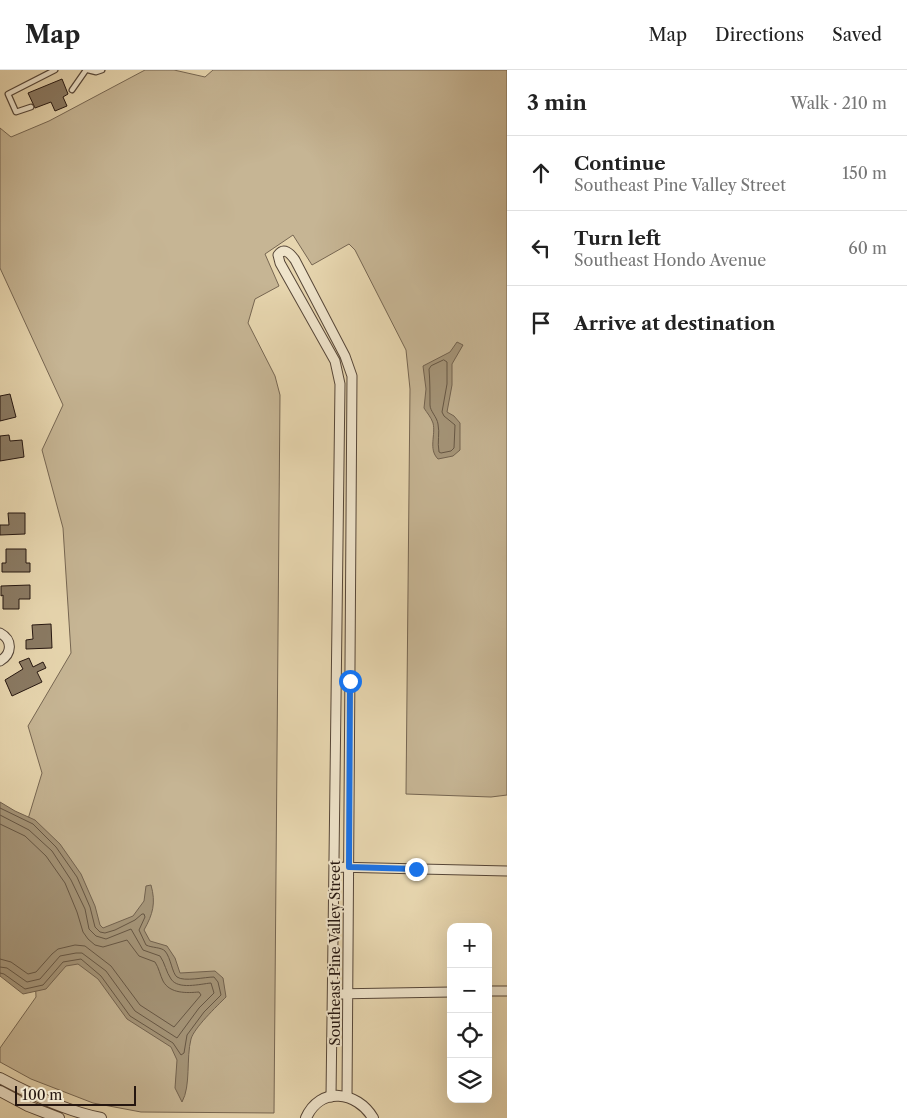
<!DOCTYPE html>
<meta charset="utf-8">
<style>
body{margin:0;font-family:"Libre Caslon Text",serif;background:#f2f2f2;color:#222}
.controls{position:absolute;right:15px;bottom:15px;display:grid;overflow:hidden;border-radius:10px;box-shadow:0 5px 20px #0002}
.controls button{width:45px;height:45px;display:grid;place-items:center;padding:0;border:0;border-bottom:1px solid #e0e0e0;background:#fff;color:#222;font:25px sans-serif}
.scale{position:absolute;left:15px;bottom:12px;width:121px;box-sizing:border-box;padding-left:5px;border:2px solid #251610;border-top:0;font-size:14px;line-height:18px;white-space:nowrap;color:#251610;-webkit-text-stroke:4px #efe4cb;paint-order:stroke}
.stop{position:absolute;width:15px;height:15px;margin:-11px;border:4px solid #1a73e8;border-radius:50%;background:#fff}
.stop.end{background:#1a73e8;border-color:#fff;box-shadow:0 1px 5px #0008}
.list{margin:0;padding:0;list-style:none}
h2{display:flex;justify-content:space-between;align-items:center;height:65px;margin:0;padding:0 20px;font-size:21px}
h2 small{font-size:16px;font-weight:400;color:#767676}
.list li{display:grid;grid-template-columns:32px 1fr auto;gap:15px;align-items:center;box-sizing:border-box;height:75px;padding:0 20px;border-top:1px solid #e0e0e0}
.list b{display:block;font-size:19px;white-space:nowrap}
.list p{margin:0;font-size:16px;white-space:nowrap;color:#767676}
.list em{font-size:16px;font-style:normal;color:#767676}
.icon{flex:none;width:28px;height:28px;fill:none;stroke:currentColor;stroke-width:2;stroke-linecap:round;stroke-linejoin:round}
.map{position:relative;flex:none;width:507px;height:1048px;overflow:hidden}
header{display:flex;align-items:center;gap:30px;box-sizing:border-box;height:70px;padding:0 25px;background:#fff;border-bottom:1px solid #e0e0e0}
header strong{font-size:24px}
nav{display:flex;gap:28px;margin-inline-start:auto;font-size:18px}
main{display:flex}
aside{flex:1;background:#fff}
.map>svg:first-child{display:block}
</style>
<header>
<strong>Map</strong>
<nav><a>Map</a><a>Directions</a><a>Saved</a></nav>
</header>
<main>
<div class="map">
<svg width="507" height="1048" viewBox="0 0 507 1048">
<rect width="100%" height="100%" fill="#e7d6af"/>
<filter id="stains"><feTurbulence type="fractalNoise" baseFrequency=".004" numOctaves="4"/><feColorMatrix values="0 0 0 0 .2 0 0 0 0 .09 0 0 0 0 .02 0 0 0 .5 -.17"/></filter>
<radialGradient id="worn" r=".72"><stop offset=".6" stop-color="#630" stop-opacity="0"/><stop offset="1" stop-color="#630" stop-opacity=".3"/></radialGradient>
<path fill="#c6b594" stroke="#766652" d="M145 0H174L205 7 213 0H507V725L491 727 406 724 410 319 406 280 355 180 349 174 312 195 293 165 265 184 279 216 255 229 248 253 275 306 280 325 274 1043 141 1042 93 1033 31 1009 0 992V978L36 927 28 749 42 703 28 656 71 583 63 458 42 380 63 335 0 198V58L11 67 49 51Z"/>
<path fill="#a59579" stroke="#72624f" d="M457 272 463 275 452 294V315L447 342 454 346 460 353V380L453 386 438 389C428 379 436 365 433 353 431 347 427 343 424 338L426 319 423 296 450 282Z
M0 732 15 741 35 750 60 774 81 804 95 836 100 855 103 858 133 846 144 831 146 816 151 815C156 833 153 844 144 860L150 871 167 876 175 888 180 903 215 901 223 908 226 927C217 936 194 958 191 969 186 988 191 1016 182 1032L175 1018 177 990 171 977 127 949 98 909 78 894 66 896 46 919 23 924 0 906Z"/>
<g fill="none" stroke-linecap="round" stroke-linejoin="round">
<path stroke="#655644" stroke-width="1" d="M444 290 447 292V314L442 342 444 346 455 355 454 378 451 381 441 383 439 382C437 372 440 363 438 354 437 347 430 341 430 335 430 323 430 311 429 299L431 296Z
M0 738 33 754 56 777 77 807 90 837 95 857 100 862 105 863 115 860 135 850 142 844H144L145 847 139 860 146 875C152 878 161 877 165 881 171 888 172 903 177 907 184 912 205 907 214 907L218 912 221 925 204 942 187 965 184 983 181 985 173 973 130 946 101 906 81 889 63 892 43 915 25 919 4 904 0 903
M0 745 29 760 52 781 71 810 85 839 89 859 96 866 106 869 131 859 143 880 160 886C165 893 166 902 171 909 178 920 200 914 211 913L214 923 199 938 177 968 135 941 106 901 82 883H76L60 886 40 909 27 912 7 898 0 897
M0 754 25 766 46 786 65 813 77 842 83 862 88 869 95 875 103 877 127 870 139 886 155 892C159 898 160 905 163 911 170 924 187 923 199 922L201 925 174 957 140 935 111 896 85 876 75 875 58 879 52 884 36 902 28 904 11 892 0 889"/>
</g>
<path fill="#8a7a63" stroke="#251610" d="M62 9 68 24 63 27 67 36 55 41 51 32 35 38 28 23Z
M10 324 16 347 0 351V326Z
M9 365 10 371 22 370 24 387 0 391V366Z
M8 443H25V464L0 465V455H9Z
M6 479H26V493H30V502H2V493H6Z
M30 515V529H19V539H3V525L1 526V516Z
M51 554 52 578 26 579V570L33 569 32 555Z
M29 588 33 597 43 592 46 598 37 602 42 612 12 626 5 610 23 599 19 592Z"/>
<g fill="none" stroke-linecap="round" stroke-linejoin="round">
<g stroke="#564638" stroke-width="7">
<path id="service" d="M88 0 96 2 102 0
M72 20 86 0
M31 37 16 42 8 24 55 0"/>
</g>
<g stroke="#564638" stroke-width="11">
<path id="minor" d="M0 563C13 570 12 584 0 591
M335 797 507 801
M488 921H507
M333 924 451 922
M331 1027 340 314 335 291 280 193 278 185C284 177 290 183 295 190L345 286 352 306 347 1027"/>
</g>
<g stroke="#564638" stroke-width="12">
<path id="tertiary" d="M0 1008C32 1025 66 1041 101 1048
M0 1021 28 1036 59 1048
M306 1048C320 1016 357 1021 373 1048"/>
</g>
<use href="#service" stroke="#efe4cb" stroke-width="4.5"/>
<use href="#minor" stroke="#efe4cb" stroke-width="9"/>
<use href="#tertiary" stroke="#efe4cb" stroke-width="10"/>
</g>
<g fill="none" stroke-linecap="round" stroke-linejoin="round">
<path stroke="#1a73e8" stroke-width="6" d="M350 611 349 797 416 799"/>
</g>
<g text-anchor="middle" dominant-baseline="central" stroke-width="4" stroke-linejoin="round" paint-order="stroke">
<g font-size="14" fill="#251610" stroke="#efe4cb">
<text transform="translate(335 883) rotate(-90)">Southeast Pine Valley Street</text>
</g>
</g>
<rect width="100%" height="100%" filter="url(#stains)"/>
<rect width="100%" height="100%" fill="url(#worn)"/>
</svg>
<div class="controls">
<button>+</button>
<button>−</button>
<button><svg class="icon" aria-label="locate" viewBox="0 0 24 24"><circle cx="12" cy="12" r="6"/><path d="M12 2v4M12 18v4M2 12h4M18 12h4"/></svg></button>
<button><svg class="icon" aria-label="layers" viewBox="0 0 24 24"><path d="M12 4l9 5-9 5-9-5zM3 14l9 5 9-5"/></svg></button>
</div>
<div class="scale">100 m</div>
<div class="stop" style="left:350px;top:611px"></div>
<div class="stop end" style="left:416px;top:799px"></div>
</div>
<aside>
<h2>3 min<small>Walk · 210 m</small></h2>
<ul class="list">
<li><svg class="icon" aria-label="ahead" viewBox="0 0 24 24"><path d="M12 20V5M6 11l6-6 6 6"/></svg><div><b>Continue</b><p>Southeast Pine Valley Street</p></div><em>150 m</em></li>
<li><svg class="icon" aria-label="left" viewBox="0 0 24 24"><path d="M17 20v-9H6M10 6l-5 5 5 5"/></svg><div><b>Turn left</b><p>Southeast Hondo Avenue</p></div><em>60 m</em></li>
<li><svg class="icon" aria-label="arrive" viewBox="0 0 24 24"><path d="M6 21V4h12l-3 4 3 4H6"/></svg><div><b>Arrive at destination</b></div></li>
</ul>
</aside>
</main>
